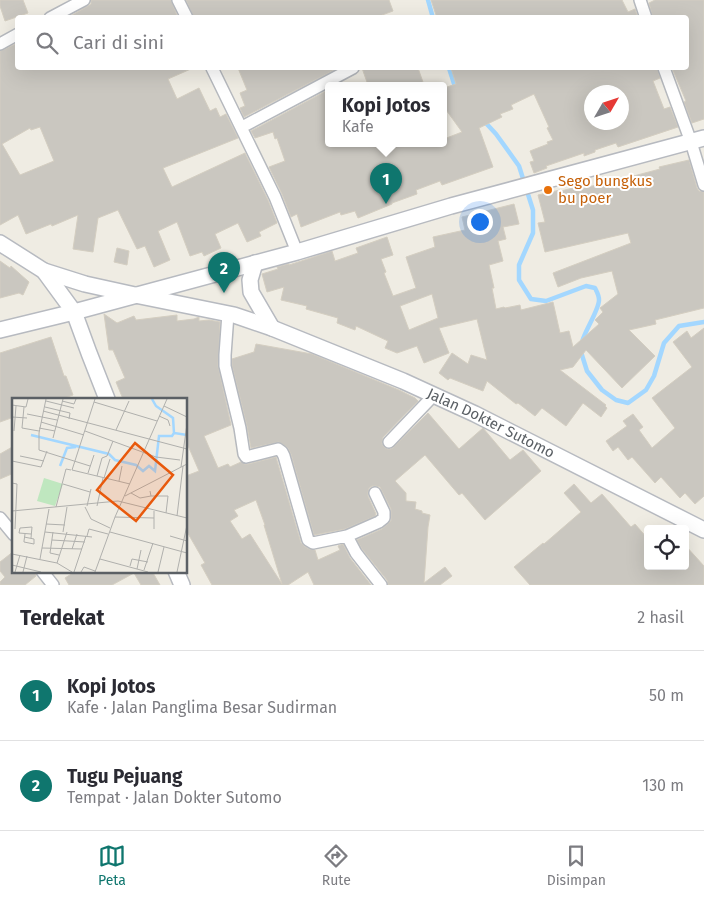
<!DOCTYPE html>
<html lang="id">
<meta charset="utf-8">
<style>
body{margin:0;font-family:"Fira Sans",sans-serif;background:#f2f2f3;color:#2b2b33}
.controls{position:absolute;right:15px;bottom:15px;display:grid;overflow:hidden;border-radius:5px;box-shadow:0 5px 20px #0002}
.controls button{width:45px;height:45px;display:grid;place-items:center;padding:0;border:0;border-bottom:1px solid #e1e1e2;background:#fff;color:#2b2b33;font:25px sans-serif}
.compass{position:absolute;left:584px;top:85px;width:45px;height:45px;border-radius:50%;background:#fff;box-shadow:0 5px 20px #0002;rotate:51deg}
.you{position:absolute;left:479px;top:221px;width:18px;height:18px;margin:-12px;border:4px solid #fff;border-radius:50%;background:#1a73e8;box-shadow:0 0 0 8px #1a73e833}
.badge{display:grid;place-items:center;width:32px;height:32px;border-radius:50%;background:#0f766e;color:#fff;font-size:16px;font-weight:700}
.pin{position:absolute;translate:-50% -41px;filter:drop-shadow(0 1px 2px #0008)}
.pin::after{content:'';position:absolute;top:26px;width:18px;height:15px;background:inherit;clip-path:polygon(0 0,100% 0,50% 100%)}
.popup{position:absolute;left:325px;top:82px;width:122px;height:65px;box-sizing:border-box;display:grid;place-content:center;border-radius:5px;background:#fff;filter:drop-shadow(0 1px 4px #0005);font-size:16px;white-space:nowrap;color:#7c7c81}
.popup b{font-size:19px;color:#2b2b33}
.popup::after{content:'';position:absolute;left:50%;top:100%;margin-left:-10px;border:10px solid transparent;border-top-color:#fff}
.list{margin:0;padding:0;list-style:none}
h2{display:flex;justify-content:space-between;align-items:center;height:65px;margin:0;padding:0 20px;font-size:21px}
h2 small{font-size:16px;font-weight:400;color:#7c7c81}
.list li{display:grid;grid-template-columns:32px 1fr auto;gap:15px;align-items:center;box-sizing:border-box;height:90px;padding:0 20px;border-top:1px solid #e1e1e2}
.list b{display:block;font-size:19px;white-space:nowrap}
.list p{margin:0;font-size:16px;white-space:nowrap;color:#7c7c81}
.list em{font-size:16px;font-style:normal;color:#7c7c81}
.icon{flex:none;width:28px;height:28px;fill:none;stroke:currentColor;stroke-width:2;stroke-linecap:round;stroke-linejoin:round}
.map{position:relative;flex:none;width:704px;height:585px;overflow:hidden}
.search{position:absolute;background:#fff;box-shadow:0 5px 20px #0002;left:15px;right:15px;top:15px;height:55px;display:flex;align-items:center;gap:12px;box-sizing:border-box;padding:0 18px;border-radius:5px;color:#7c7c81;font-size:19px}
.sheet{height:245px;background:#fff}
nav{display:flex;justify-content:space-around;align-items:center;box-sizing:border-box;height:70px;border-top:1px solid #e1e1e2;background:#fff;font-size:14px;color:#7c7c81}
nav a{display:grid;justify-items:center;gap:2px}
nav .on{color:#0f766e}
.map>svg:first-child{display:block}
</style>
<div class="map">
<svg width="704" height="585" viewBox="0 0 704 585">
<rect width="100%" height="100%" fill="#efece3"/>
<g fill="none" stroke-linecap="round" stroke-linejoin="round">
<path stroke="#a3d7ff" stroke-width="4.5" d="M428 0 433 18
M449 68 456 90
M484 121 496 134 519 166 533 210V233L519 265V280L531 299 546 301 586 286 595 288C597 292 599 295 599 300 599 310 585 330 582 342
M581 352 587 371 602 390 616 400 628 403 646 390 654 376 664 343 679 326 704 322"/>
</g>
<path fill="#cac7c0" stroke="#d4cec1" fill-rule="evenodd" d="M0 0H23L28 13 5 21 0 6Z
M91 0H171L178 18H67L88 6 91 4Z
M186 0H389L393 11 374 18H194Z
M431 0H622L628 12 635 9 638 18H437Z
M655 0H704V119L692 123 684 102 686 101 672 68H686V18H653L649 3Z
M18 43V68H193L168 79 177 99 199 88 210 111 216 108 220 117 226 114 238 138 163 168 172 187 245 153 268 200 277 223 259 232 261 236 247 242 238 223 215 234 221 248 204 256 202 252 190 256 177 222 158 231 170 260 154 267 145 246 137 249 118 210 98 218 93 252 73 249 78 215 52 226 51 224 26 234 18 215 0 225V51ZM40 127 54 161 20 175 2 144 30 128 31 130Z
M238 68H335L336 69 244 117 240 108 245 106 240 93 247 90Z
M362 68H418L424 85H368Z
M451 68H657L660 78 653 81 664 109 670 107 678 127 618 147 616 143 595 150V152L584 156V153L546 166 547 168 534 173 530 162 534 161 530 151 548 144 547 142 553 140 547 128 549 127 534 94 511 105 513 109 500 114 502 117 479 128 493 167 442 185 440 181 416 190 417 194 392 203V204L358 218 355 211 341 215 340 212 301 227 297 214 291 217 282 194 269 167 285 161 277 138 275 139 273 132 255 138 251 131 328 90V145L335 143H444V139L462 132 444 107V88L456 84ZM592 92H622V122H592Z
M689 160 697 188 699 191 704 192V308L655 320 656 324 629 330 655 356 622 388 586 350 573 367 560 370 606 405 605 406 607 408 601 417 583 403 566 426 542 408 535 416 518 403 516 404 487 381 483 391 450 378 448 380 439 373 452 353 468 364 471 355 487 360 477 319 439 328 449 353 424 363 417 346 397 353 385 348 388 341 356 326 355 330 337 323 338 318 306 309 307 306 281 300 284 287 267 292 262 274 278 269 277 267 289 264V265L332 251 335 261 358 253 356 248 387 237 393 255 381 259 386 272 384 273 393 296 416 288 406 257 435 247 433 237 465 230 462 217 514 204 519 224 503 227 506 239 498 241 503 261 489 265 494 288H492L496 309 504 307 505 308 520 305 521 310 553 302 560 333 569 331 573 347 599 324 595 320 603 312 600 308 618 294 612 271 581 278 558 287 553 273 631 243 628 233 545 252 538 223 545 222 538 195 560 190 561 191 577 187 578 189 611 182 660 169 659 167ZM432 294 438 318 409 330 400 306Z
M117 248 129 251 127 265 114 262Z
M0 261 10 268 11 266 29 282 23 295 19 293 0 298Z
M104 314 117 323 134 316 136 320 177 315V321L194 319 199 317V321L209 320 220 322 218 366 231 425 204 436 218 468 228 464 230 467 241 462 244 464H248L276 457 301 543 304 546 309 549 315 550 318 560 340 550 338 546 343 544 350 558 371 585H314L308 572 288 585H212L201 565 205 563 186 530V476L199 471 186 441V399H123L116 382 125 378 113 350H109ZM256 500 265 525H264L282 584 250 534 242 539 230 521 238 516 234 510Z
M704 328V496L695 504 685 493 680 498 661 477 655 483 632 457 628 460 618 447 613 451 606 441 627 426 623 421 633 414 643 427 639 430 652 448 675 428 652 398 692 367 673 342 687 331 691 338Z
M51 337 64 376H66L73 395 62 399H14V417L0 422V353Z
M256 344 312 354 399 390 415 398 418 401 383 437 382 444 384 447 387 449H391L394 447 428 413 459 449 483 428 510 460 523 450 541 471 485 520 462 493 459 495 425 455 395 481 406 493V501L416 502 415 509 422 511V513L430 515 428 527 424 583 445 567 452 576 440 585H388L387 580 362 549 357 540 382 529 391 521V509L380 487 376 486H372L369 488 368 492V496L376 514 375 516 345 529 314 535 291 454 288 448 279 442 251 448 247 426 232 365V359L254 352Z
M14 446V473L0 479V454Z
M574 484 591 503 602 494 631 527 635 524 648 539V566H685V545L704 566V585H530L514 567 543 543 544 544 581 512 564 493Z
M14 551V571H35L36 576 25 585H0V582L5 577 0 571V562Z
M76 571H152L160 585H141L134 573 112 585H69L65 578Z"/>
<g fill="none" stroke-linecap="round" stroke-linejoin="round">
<g stroke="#b6b9be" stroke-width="14">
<path id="street" d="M178 0 187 18
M640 0 646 18
M50 18 84 0
M0 44 18 34
M212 68 275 197 297 252
M664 68 691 142 704 185
M242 127 353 68
M228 314 225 355V366L240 428 244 454 246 457 278 449 282 452 284 456 308 540 313 543 347 536
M389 442 434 395
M375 493 384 512V518L379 522 347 536 356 553 381 585
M0 518 14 535
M42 571 53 585"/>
</g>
<g stroke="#b7bac0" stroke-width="18">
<g id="secondary">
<path d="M0 243 44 271 74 312 89 353 107 399"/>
<path d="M255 263 250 280 251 292 272 328"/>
<path id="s1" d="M44 271 85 284 135 295 234 315 272 328 403 381 475 414 704 530"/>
<path d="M0 330 74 312 297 252 451 206 704 138"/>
<path d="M176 571 182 585"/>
</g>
</g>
<use href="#street" stroke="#fff" stroke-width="11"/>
<use href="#secondary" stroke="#fff" stroke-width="15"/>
</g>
<circle fill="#e8710a" stroke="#fff" stroke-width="2" cx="548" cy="190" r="5"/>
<g text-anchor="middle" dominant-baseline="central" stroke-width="4" stroke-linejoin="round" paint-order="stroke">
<g font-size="15" fill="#c56008" stroke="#fff" text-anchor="start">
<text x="558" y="181">Sego bungkus<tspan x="558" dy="17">bu poer</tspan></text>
</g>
<g font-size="15" fill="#5b6065" stroke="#fff">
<text stroke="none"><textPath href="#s1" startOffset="474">Jalan Dokter Sutomo</textPath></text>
</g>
</g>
<g transform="translate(12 398)">
<rect width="175" height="175" fill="#efece3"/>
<path d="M32 80 51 86 43 108 25 103Z" fill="#bfe7bf"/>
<path fill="none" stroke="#a3d7ff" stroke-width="2.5" d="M140 1 144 8 161 20 162 35 175 37M19 37 97 56 103 62 124 67 131 73 137 68 143 73 147 38H160L162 35M48 68 55 50 64 49"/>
<path fill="none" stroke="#b0b0ad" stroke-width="1" d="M34 1 27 35V52L78 68M83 1 60 72 118 86M34 3 62 10M50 3 62 6 64 1M82 4 145 23M0 7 14 9 16 1M152 8 175 19M12 9 10 30 27 33M33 9 58 15 57 21M31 13 175 51M15 16 45 22M147 18 156 22 158 28M0 19 15 20M29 24 72 37M27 30 43 33M104 32 117 3M2 33 4 8M73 33 144 59 168 62M41 40 51 1M8 58 32 63M0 63 29 69 35 53M169 69 175 26M76 75 82 57M85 78 90 60 95 58 101 43M92 80 98 61M107 83 110 68M0 85 5 86 3 131M51 86 78 94M138 93 139 98H156L154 115M119 95 128 100 139 98M113 98 175 66M75 108 79 91M85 108 91 80M44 109 54 71 59 72M73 109 79 121 98 130M0 113 106 103 175 120M142 113V131M165 118 171 68M103 119 142 120M34 126 53 127M33 134 80 139M41 134 38 155 47 157M51 134 55 109M98 134 175 155M75 138 77 131 96 136M158 138 175 143M12 139 22 141V146L12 144V143L13 136M19 140 20 129 8 130 7 135 19 136M40 142 73 144M30 150 70 151M60 151 65 136M0 156 45 165 60 174M28 161 37 111M88 161 136 174M45 165 55 134M0 167 29 174M118 168 120 161 136 164M125 171 129 152M132 172 141 145M3 174 8 157M11 174 15 158M62 174 74 138M69 174 72 169 83 173M83 174 103 119 155 1M146 174 152 149M165 174 175 127"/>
<path fill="#e8590c" fill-opacity="0.15" stroke="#e8590c" stroke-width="2.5" d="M123 45 161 77 124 123 85 92Z"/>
<rect width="175" height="175" fill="none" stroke="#5b6065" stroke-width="2.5"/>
</g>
</svg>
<div class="controls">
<button><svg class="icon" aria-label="locate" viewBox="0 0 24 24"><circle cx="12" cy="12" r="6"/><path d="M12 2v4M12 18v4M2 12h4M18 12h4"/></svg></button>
</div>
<svg class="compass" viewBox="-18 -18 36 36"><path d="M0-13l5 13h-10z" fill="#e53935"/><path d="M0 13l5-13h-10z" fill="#7c7c81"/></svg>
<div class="you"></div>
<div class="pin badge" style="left:386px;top:204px">1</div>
<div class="popup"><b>Kopi Jotos</b>Kafe</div>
<div class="pin badge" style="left:224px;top:293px">2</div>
<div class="search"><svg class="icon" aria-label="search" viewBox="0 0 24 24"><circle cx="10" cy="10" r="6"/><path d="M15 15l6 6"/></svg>Cari di sini</div>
</div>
<section class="sheet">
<h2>Terdekat<small>2 hasil</small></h2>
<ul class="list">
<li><span class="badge">1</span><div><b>Kopi Jotos</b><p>Kafe · Jalan Panglima Besar Sudirman</p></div><em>50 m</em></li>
<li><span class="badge">2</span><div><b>Tugu Pejuang</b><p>Tempat · Jalan Dokter Sutomo</p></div><em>130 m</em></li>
</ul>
</section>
<nav>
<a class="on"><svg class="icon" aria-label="map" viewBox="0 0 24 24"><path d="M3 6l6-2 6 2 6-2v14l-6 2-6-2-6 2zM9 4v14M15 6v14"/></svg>Peta</a>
<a><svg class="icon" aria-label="directions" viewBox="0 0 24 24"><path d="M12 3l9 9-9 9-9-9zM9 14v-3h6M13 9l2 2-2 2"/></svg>Rute</a>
<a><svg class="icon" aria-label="saved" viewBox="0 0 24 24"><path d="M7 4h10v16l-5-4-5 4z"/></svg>Disimpan</a>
</nav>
